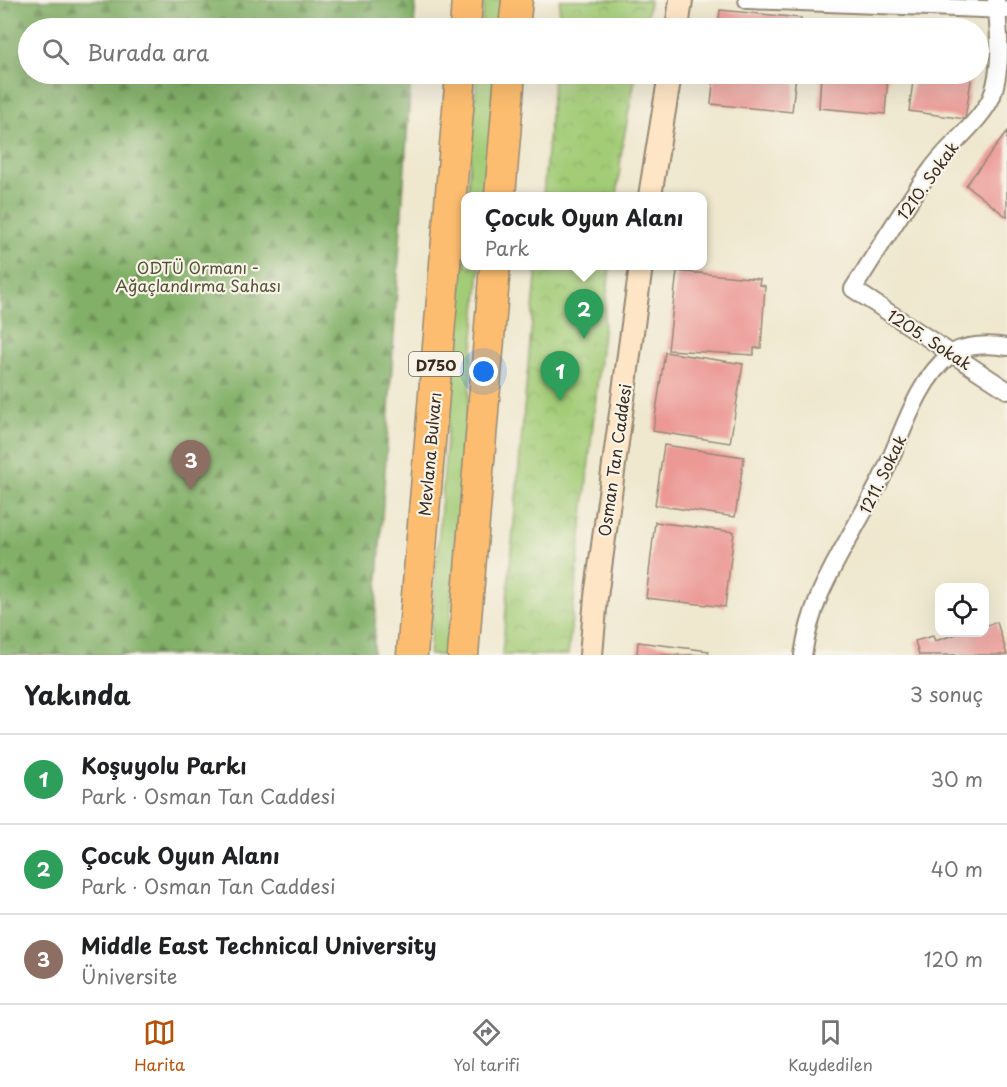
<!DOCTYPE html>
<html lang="tr">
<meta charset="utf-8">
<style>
body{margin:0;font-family:"Playpen Sans",sans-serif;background:#f2f2f2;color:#202124}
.controls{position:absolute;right:18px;bottom:18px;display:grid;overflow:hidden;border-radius:12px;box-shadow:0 6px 24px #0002}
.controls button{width:54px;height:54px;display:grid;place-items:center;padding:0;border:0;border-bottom:2px solid #e0e0e0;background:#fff;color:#202124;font:30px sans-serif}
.you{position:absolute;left:484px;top:372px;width:21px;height:21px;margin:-15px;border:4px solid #fff;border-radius:50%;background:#1a73e8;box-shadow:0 0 0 9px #1a73e833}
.badge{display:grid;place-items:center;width:39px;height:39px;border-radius:50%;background:#b45309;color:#fff;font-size:20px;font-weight:700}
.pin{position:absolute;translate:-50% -50px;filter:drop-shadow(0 2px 3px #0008)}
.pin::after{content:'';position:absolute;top:32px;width:21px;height:18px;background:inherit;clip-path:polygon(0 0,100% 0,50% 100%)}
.popup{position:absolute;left:461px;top:192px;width:246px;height:78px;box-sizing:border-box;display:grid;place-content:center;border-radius:12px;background:#fff;filter:drop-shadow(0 2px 4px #0005);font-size:20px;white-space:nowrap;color:#757577}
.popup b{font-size:22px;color:#202124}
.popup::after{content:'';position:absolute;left:50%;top:100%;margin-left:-12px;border:12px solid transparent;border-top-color:#fff}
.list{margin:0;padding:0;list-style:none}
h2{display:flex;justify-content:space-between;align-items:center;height:78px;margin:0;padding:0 24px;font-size:26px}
h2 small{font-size:20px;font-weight:400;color:#757577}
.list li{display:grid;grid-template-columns:39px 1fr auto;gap:18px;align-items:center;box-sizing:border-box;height:90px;padding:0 24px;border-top:2px solid #e0e0e0}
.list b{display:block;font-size:22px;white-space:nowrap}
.list p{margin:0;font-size:20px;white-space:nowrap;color:#757577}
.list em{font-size:20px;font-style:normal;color:#757577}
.icon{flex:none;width:33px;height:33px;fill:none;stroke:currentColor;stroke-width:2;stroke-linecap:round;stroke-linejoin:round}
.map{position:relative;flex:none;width:1007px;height:655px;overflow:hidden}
.search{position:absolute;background:#fff;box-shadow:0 6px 24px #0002;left:18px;right:18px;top:18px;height:66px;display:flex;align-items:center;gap:15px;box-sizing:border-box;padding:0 21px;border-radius:33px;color:#757577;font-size:22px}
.sheet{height:348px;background:#fff}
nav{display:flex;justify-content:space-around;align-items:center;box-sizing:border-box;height:84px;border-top:2px solid #e0e0e0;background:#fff;font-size:16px;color:#757577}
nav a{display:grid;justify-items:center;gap:3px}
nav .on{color:#b45309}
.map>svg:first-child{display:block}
</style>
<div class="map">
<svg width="1007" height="655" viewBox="0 0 1007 655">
<defs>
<pattern id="forest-firs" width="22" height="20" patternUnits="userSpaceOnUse" patternTransform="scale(1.5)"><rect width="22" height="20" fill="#82b068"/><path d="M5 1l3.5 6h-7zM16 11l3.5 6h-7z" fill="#6c8f55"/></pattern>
<pattern id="park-crowns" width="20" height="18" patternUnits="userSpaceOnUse" patternTransform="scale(1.5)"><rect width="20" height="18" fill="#a3cc77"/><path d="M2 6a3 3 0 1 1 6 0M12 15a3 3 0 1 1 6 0" fill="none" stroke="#8daf66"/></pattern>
</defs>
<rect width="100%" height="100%" fill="#f7f3e8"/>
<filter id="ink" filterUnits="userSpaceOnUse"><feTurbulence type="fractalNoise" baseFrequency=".0167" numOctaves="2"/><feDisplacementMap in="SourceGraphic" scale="12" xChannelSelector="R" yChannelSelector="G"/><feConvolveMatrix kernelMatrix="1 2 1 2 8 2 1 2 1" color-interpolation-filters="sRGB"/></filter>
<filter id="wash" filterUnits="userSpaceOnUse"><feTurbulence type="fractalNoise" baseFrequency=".008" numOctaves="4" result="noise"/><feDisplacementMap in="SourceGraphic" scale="24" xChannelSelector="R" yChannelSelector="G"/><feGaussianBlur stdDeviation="1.35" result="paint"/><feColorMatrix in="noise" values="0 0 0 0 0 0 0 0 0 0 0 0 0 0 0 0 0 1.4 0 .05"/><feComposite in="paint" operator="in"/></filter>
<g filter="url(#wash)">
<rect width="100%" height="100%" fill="#efe8cf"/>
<path fill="#a3cc77" stroke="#6f7b4a" stroke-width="1.5" d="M484 0H502L500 28H481Z
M477 74H496L486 196H467Z
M465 216 466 266H480L447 655H429Z"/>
<path fill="url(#forest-firs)" stroke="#5e6d43" stroke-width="1.5" d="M0 0H416L414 28H28V74H411L373 655H0Z"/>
<path fill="url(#park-crowns)" stroke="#6f7b4a" stroke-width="1.5" d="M560 0H650L645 28H558Z
M554 74H636L622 147 617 196H543Z
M537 266H610L568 655H502Z"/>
<g id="blocks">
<path fill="#ec9995" d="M720 10 801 18 800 28H718Z
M825 22 887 27V28H825Z
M714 74H796L792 112 711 104Z
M821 74H888L885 114 819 108Z
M914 74H972L965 119 909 111Z
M1007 132V217L966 185Z
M677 271 760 279 759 285 765 286 761 348H754V355L668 350Z
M665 352 743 364 730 443 653 431Z
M664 445 744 457 735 517 655 505Z
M655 522 734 532 725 607 646 598Z
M997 622 1007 655H919L915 641 933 636 935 641 963 632H984V626Z
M638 642 709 651 708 655H637Z"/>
</g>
</g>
<g filter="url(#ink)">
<use href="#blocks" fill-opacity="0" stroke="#958976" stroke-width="1.5"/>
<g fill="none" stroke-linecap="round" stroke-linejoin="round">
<g stroke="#958976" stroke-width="20">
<path id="street" d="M747 0 1007 10
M996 0C999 32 1003 65 992 96 983 119 947 147 931 170 903 208 879 249 853 289L1007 390
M803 655C806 635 812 613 820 594 837 555 861 519 880 481 901 442 914 383 950 355 963 344 991 344 1007 347"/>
</g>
<g stroke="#958976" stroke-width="26">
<path id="secondary" d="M677 28 681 0
M650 196 670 74
M591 655 596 597 641 266"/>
</g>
<g stroke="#958976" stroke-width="33">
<path id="highway" d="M465 28 467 0
M514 28 517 0
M500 196 510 74
M412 655 461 74
M463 655 495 266"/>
</g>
<use href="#street" stroke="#fff" stroke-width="16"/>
<use href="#secondary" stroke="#fee5c5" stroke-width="22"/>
<use href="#highway" stroke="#fcbd6f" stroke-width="30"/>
</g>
</g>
<g text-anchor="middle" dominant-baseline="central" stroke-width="4.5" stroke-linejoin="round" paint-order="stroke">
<rect fill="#f7f3e8" stroke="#73665b" stroke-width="1.5" x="409" y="352" width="54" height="24" rx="4.5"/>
<g font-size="15" font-weight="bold" fill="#3b2a1e">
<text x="436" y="364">D750</text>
</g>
<g font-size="16" fill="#3b2a1e" stroke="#f7f3e8">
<text transform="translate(927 180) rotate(-54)">1210. Sokak</text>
<text transform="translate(930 339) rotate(33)">1205. Sokak</text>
<text transform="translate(429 454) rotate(-85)">Mevlana Bulvarı</text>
<text transform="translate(614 460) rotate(-82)">Osman Tan Caddesi</text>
<text transform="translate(882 474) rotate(-64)">1211. Sokak</text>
</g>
<g font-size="16" fill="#555234" stroke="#f7f3e8">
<text x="198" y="267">ODTÜ Ormanı -<tspan x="198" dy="18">Ağaçlandırma Sahası</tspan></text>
</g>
</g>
</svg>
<div class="controls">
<button><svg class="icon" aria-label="locate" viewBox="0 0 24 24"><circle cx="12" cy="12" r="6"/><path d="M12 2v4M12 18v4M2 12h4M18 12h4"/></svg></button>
</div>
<div class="you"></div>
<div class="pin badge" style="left:560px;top:401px;background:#2e9e5b">1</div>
<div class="pin badge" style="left:584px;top:339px;background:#2e9e5b">2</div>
<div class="popup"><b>Çocuk Oyun Alanı</b>Park</div>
<div class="pin badge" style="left:191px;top:490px;background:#8d6e63">3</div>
<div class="search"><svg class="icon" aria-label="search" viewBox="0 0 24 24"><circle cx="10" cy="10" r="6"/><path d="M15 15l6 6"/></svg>Burada ara</div>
</div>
<section class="sheet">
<h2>Yakında<small>3 sonuç</small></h2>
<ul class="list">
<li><span class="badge" style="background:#2e9e5b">1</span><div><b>Koşuyolu Parkı</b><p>Park · Osman Tan Caddesi</p></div><em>30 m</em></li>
<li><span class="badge" style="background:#2e9e5b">2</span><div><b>Çocuk Oyun Alanı</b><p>Park · Osman Tan Caddesi</p></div><em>40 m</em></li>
<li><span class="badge" style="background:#8d6e63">3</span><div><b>Middle East Technical University</b><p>Üniversite</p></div><em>120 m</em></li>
</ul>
</section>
<nav>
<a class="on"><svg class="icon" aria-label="map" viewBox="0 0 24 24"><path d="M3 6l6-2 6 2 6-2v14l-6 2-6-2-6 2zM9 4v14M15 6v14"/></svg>Harita</a>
<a><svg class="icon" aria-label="directions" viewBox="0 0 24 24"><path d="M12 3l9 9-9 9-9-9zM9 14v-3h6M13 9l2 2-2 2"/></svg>Yol tarifi</a>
<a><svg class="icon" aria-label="saved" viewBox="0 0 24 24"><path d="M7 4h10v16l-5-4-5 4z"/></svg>Kaydedilen</a>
</nav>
